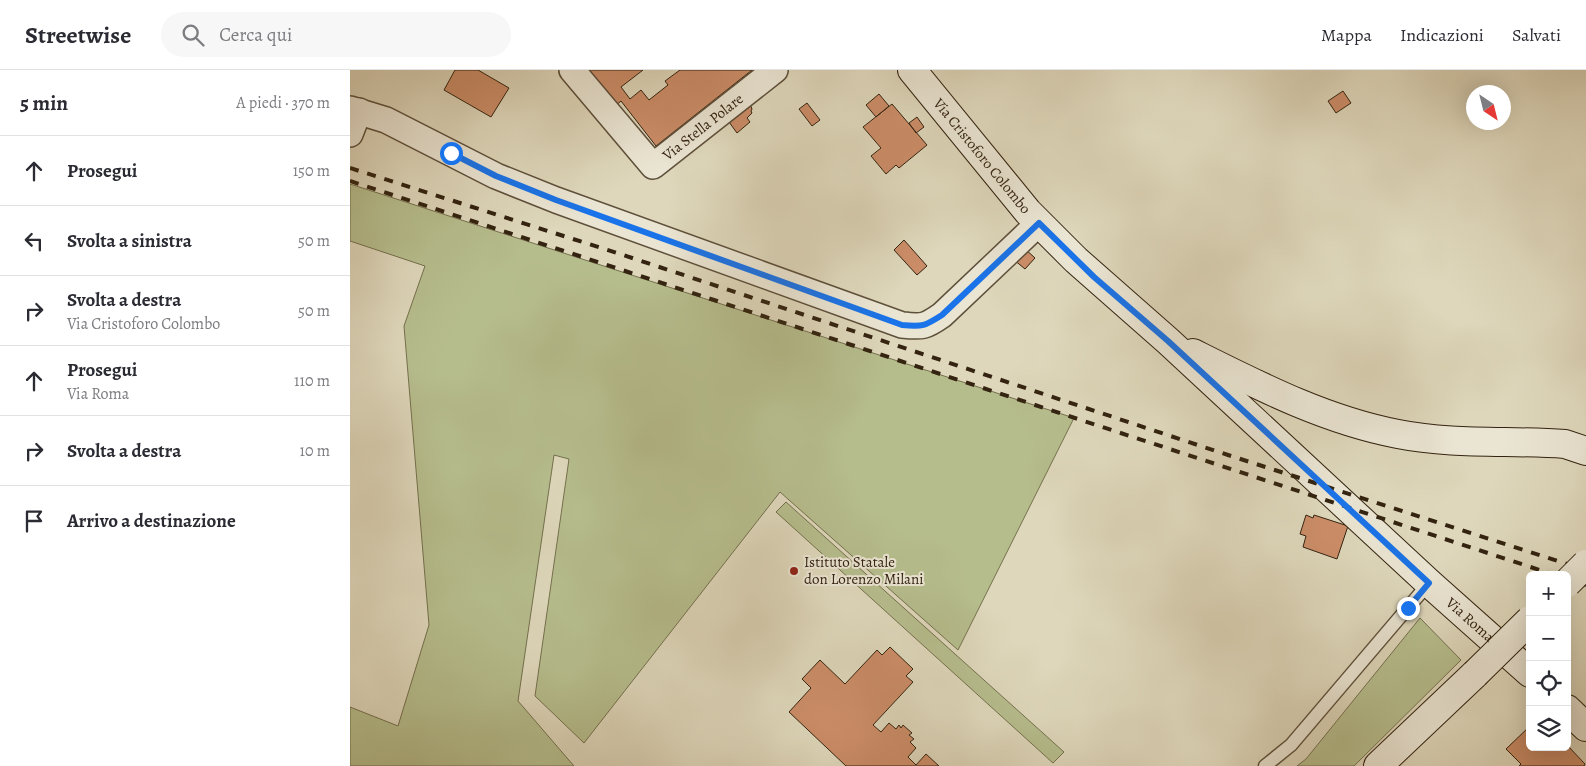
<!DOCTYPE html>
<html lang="it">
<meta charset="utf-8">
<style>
body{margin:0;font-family:Alegreya,serif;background:#f7f7f7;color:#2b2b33}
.controls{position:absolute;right:15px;bottom:15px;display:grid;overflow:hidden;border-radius:8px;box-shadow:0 5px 20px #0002}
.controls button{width:45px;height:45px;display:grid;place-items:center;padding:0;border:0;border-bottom:1px solid #e1e1e2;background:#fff;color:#2b2b33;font:25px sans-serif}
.compass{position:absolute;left:1116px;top:15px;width:45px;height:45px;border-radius:50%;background:#fff;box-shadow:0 5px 20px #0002;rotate:145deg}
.stop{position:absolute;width:15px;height:15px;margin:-11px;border:4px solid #1a73e8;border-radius:50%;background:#fff}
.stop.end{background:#1a73e8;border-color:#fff;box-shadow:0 1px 5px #0008}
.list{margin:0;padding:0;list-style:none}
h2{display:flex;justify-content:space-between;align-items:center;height:65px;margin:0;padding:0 20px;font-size:21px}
h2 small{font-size:16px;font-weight:400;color:#7c7c81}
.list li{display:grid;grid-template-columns:32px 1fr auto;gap:15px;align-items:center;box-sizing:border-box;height:70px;padding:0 20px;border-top:1px solid #e1e1e2}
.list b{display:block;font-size:19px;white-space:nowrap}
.list p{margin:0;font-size:16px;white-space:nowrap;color:#7c7c81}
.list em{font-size:16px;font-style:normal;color:#7c7c81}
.icon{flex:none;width:28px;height:28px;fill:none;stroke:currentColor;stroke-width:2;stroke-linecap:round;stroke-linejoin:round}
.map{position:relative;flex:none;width:1236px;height:696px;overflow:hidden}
header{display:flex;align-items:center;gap:30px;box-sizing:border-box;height:70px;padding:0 25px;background:#fff;border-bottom:1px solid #e1e1e2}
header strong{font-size:24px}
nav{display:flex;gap:28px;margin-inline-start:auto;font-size:18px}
.search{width:350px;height:45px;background:#f7f7f7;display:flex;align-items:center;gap:12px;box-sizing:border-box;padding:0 18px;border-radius:28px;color:#7c7c81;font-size:19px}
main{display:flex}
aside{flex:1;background:#fff}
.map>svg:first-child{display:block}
</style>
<header>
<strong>Streetwise</strong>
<div class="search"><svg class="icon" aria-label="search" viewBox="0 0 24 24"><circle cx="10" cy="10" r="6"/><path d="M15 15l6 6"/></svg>Cerca qui</div>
<nav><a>Mappa</a><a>Indicazioni</a><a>Salvati</a></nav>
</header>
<main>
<aside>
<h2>5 min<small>A piedi · 370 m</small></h2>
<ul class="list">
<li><svg class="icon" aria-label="ahead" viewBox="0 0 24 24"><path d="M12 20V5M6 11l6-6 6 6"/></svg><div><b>Prosegui</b></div><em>150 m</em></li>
<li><svg class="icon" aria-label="left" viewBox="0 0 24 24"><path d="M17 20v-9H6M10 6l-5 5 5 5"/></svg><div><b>Svolta a sinistra</b></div><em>50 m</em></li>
<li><svg class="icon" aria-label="right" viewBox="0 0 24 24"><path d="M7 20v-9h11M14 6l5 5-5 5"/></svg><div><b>Svolta a destra</b><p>Via Cristoforo Colombo</p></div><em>50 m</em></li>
<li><svg class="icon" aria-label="ahead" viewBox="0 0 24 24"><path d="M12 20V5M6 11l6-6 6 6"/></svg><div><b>Prosegui</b><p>Via Roma</p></div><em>110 m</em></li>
<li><svg class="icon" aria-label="right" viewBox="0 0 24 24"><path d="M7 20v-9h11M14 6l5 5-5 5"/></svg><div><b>Svolta a destra</b></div><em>10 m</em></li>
<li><svg class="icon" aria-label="arrive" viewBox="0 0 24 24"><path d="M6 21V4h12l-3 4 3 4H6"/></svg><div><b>Arrivo a destinazione</b></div></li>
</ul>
</aside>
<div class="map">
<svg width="1236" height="696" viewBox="0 0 1236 696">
<rect width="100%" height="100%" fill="#ded7bb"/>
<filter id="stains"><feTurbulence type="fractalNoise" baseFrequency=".004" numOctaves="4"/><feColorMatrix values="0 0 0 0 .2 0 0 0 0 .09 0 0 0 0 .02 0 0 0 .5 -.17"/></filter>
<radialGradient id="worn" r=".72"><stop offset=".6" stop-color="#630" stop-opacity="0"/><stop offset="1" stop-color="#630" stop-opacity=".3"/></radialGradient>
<path fill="#b6bd8d" stroke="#74704e" d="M0 114 724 348 608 580 430 422 234 673 185 626 219 389 204 385 168 631 224 696H0V637L48 656 79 555 54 256 75 196 0 171Z
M436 432 714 682 703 693 426 442Z
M1070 548 1111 590 1004 696H947L956 689Z"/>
<path fill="#cb8d68" stroke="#332310" d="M105 0H128L159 18 141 47 94 20Z
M234 0H293L271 17 280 29 291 20 299 30 318 15 315 11 330 0H402L306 76 271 31 262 39Z
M993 21 1001 33 986 43 978 31Z
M529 24 539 36 526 47 516 35Z
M457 33 470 50 462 56 449 39Z
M400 34 402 39 401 41 402 43 397 48 400 52 387 63 379 52Z
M542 34 577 75 549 98 546 95 536 104 521 86 531 78 513 57Z
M567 47 574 57 566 63 559 53Z
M554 170 577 196 567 205 544 180Z
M673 177 685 188 675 199 663 189Z
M956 445 963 448 964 445 998 456 987 489 953 477 956 466 950 464Z
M540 577 563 599 556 606 563 612 523 655 531 662 539 653 546 659 549 655 551 658 553 655 562 663 559 665 564 669 560 672 566 678 558 687 566 695 576 684 589 696H496L439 642 461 618 452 609 470 590 495 614 527 580 532 585Z
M1180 656V677H1217V675L1235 694 1234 696H1169L1171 694 1156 679Z"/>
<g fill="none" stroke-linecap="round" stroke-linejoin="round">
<g stroke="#5e503b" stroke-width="15">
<path id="lane" d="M915 696 941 675 1079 513"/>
</g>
<g stroke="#5e503b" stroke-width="28">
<g id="street">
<path id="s1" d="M222 0 303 96 425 0"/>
<path d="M0 39 36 50 146 106 206 130 552 255C573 257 575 257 592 245L689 153"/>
<path d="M0 64 9 41"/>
</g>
</g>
<g stroke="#332310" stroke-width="30">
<g id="secondary">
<path id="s2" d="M562 0 678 142 726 190 818 271 1079 513 1180 603"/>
<path d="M843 283C909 316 975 350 1048 364 1103 375 1160 370 1215 374L1236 381"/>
<path d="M1217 639 1236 657"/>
<path d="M1028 696 1125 604"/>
</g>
</g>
<use href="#lane" stroke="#eae5d3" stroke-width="12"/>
<use href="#street" stroke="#eae5d3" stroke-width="25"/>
<use href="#secondary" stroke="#eae5d3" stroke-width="28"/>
<path stroke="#332310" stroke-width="4" stroke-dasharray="9 9" stroke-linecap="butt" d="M0 98 267 183 878 385 1236 500
M0 111 1205 505
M1217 509 1236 515"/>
<g stroke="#332310" stroke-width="30" stroke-linecap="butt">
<path id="secondary-bridge" d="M1217 513 1236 494
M1125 604 1180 550"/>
</g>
<use href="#secondary-bridge" stroke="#eae5d3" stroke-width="28"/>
</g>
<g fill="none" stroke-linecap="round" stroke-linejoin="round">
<path stroke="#1a73e8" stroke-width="6" d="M101 83 146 106 206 130 552 255C573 257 575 256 592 245L689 153 744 207 818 271 1079 513 1058 538"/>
</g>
<circle fill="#8f2418" stroke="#eae5d3" stroke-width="2" cx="444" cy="501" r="5"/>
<g text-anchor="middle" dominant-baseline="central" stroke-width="4" stroke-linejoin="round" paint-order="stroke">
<g font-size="15" fill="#332310" stroke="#eae5d3">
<text stroke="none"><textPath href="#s1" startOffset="189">Via Stella Polare</textPath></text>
<text stroke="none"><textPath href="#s2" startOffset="111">Via Cristoforo Colombo</textPath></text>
<text stroke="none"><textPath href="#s2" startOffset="785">Via Roma</textPath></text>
</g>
<g font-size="15" fill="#332310" stroke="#eae5d3" text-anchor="start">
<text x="454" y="492">Istituto Statale<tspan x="454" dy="17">don Lorenzo Milani</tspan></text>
</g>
</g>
<rect width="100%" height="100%" filter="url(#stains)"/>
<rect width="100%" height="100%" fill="url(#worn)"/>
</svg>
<div class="controls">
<button>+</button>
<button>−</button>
<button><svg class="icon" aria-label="locate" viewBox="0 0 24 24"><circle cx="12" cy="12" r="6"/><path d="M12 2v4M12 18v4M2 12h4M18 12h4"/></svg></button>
<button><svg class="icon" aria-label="layers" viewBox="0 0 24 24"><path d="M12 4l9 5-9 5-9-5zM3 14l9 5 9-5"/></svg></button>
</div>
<svg class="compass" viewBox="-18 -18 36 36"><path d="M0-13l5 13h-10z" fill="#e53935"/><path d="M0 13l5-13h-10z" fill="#7c7c81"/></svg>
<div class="stop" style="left:101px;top:83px"></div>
<div class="stop end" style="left:1058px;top:538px"></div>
</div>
</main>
